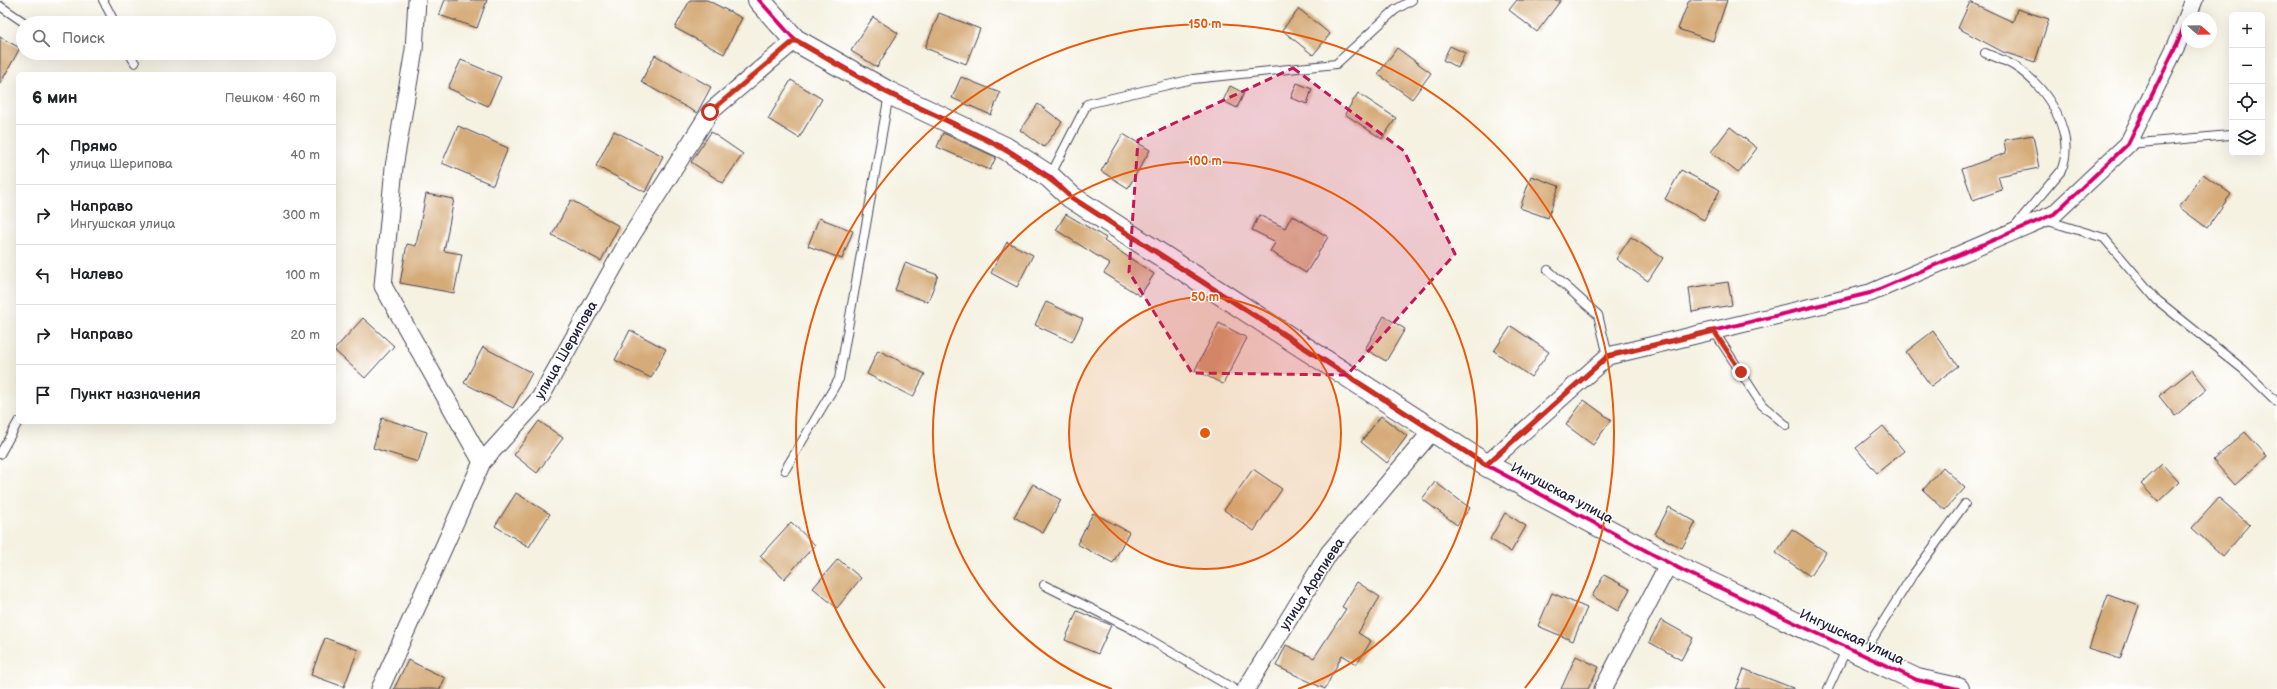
<!DOCTYPE html>
<html lang="ru">
<meta charset="utf-8">
<style>
body{margin:0;font-family:"Balsamiq Sans",sans-serif;background:#f2f2f2;color:#202124}
.controls{position:absolute;right:12px;top:12px;display:grid;overflow:hidden;border-radius:6px;box-shadow:0 4px 16px #0002}
.controls button{width:36px;height:36px;display:grid;place-items:center;padding:0;border:0;border-bottom:1px solid #e0e0e0;background:#fff;color:#202124;font:20px sans-serif}
.compass{position:absolute;left:2181px;top:12px;width:36px;height:36px;border-radius:50%;background:#fff;box-shadow:0 4px 16px #0002;rotate:110deg}
.stop{position:absolute;width:12px;height:12px;margin:-9px;border:3px solid #c8321e;border-radius:50%;background:#fff}
.stop.end{background:#c8321e;border-color:#fff;box-shadow:0 1px 4px #0008}
.list{margin:0;padding:0;list-style:none}
h2{display:flex;justify-content:space-between;align-items:center;height:52px;margin:0;padding:0 16px;font-size:17px}
h2 small{font-size:13px;font-weight:400;color:#757577}
.list li{display:grid;grid-template-columns:26px 1fr auto;gap:12px;align-items:center;box-sizing:border-box;height:60px;padding:0 16px;border-top:1px solid #e0e0e0}
.list b{display:block;font-size:15px;white-space:nowrap}
.list p{margin:0;font-size:13px;white-space:nowrap;color:#757577}
.list em{font-size:13px;font-style:normal;color:#757577}
.icon{flex:none;width:22px;height:22px;fill:none;stroke:currentColor;stroke-width:2;stroke-linecap:round;stroke-linejoin:round}
.map{position:relative;flex:none;width:2277px;height:689px;overflow:hidden}
.search{position:absolute;background:#fff;box-shadow:0 4px 16px #0002;left:16px;top:16px;width:320px;height:44px;display:flex;align-items:center;gap:10px;box-sizing:border-box;padding:0 14px;border-radius:22px;color:#757577;font-size:15px}
.panel{position:absolute;background:#fff;box-shadow:0 4px 16px #0002;left:16px;top:72px;width:320px;height:352px;border-radius:6px}
.map>svg:first-child{display:block}
</style>
<div class="map">
<svg width="2277" height="689" viewBox="0 0 2277 689">
<rect width="100%" height="100%" fill="#fff"/>
<filter id="ink" filterUnits="userSpaceOnUse"><feTurbulence type="fractalNoise" baseFrequency=".025" numOctaves="2"/><feDisplacementMap in="SourceGraphic" scale="8" xChannelSelector="R" yChannelSelector="G"/><feConvolveMatrix kernelMatrix="1 2 1 2 8 2 1 2 1" color-interpolation-filters="sRGB"/></filter>
<filter id="wash" filterUnits="userSpaceOnUse"><feTurbulence type="fractalNoise" baseFrequency=".012" numOctaves="4" result="noise"/><feDisplacementMap in="SourceGraphic" scale="16" xChannelSelector="R" yChannelSelector="G"/><feGaussianBlur stdDeviation="0.9" result="paint"/><feColorMatrix in="noise" values="0 0 0 0 0 0 0 0 0 0 0 0 0 0 0 0 0 1.4 0 .05"/><feComposite in="paint" operator="in"/></filter>
<g filter="url(#wash)">
<rect width="100%" height="100%" fill="#f5f2e2"/>
<g id="blocks">
<path fill="#d5ab78" d="M445 0H487L477 28 439 15Z
M690 0H707L742 18 724 54 675 28Z
M1517 0H1561L1537 32 1509 10Z
M1689 0H1727L1713 41 1678 29Z
M1970 2 2013 22 2017 9 2049 19 2035 62 2003 52 1958 28Z
M1299 9 1330 34 1313 55 1282 30Z
M939 13 980 29 966 64 925 48Z
M873 17 898 33 877 67 851 51Z
M0 37 20 48 0 84Z
M1450 46 1465 53 1458 68 1443 60Z
M1397 48 1431 73 1412 99 1378 74Z
M655 55 711 87 697 113 641 82Z
M461 60 501 77 488 106 448 88Z
M961 77 1000 93 991 115 952 98Z
M791 80 822 99 799 138 768 119Z
M1297 83 1312 89 1307 104 1291 98Z
M1230 86 1244 93 1237 108 1223 101Z
M1358 93 1396 118 1382 139 1345 114Z
M1038 104 1062 122 1044 147 1020 130Z
M458 126 508 148 493 185 442 163Z
M1730 127 1757 148 1738 173 1711 152Z
M614 131 663 156 645 192 596 166Z
M711 132 743 154 723 183 691 162Z
M943 133 996 157 990 170 937 147Z
M1123 134 1150 150 1128 188 1101 171Z
M2033 135 2039 168 1998 176 2002 190 1973 200 1962 169 2006 153 2004 140Z
M1681 170 1720 190 1704 220 1665 199Z
M2203 174 2231 194 2207 228 2179 207Z
M1531 176 1559 186 1548 218 1520 208Z
M426 194 454 199 444 251 462 254 454 293 400 283 407 244 416 246Z
M571 200 619 226 601 261 552 235Z
M1066 214 1106 238 1104 241 1154 274 1140 296 1104 273 1110 264 1056 230Z
M1259 215 1285 228 1292 215 1328 237 1306 273 1270 251 1276 242 1252 230Z
M819 218 853 231 842 259 808 246Z
M1631 237 1663 258 1648 281 1616 259Z
M1007 242 1033 255 1017 287 991 273Z
M905 263 938 275 928 302 895 290Z
M1728 282 1732 305 1692 312 1689 288Z
M1046 302 1083 319 1072 342 1035 325Z
M1384 316 1405 329 1386 361 1365 349Z
M363 318 394 346 365 378 334 350Z
M1219 323 1247 338 1223 384 1195 370Z
M1511 326 1549 352 1531 377 1494 351Z
M630 330 666 349 651 378 615 360Z
M1933 331 1958 366 1931 386 1906 352Z
M483 347 532 373 513 408 464 383Z
M878 350 925 374 913 397 867 374Z
M2192 370 2207 389 2175 416 2159 396Z
M1584 400 1611 420 1593 445 1566 425Z
M1381 416 1407 436 1387 463 1361 442Z
M382 418 427 432 418 462 373 448Z
M539 421 563 438 537 473 514 455Z
M1883 426 1904 451 1877 473 1856 448Z
M2245 432 2267 456 2235 485 2213 460Z
M2162 464 2179 482 2158 502 2141 484Z
M1943 467 1965 488 1945 510 1923 490Z
M1253 469 1282 489 1254 531 1224 510Z
M1435 482 1470 508 1457 525 1422 499Z
M1033 484 1061 500 1043 533 1014 517Z
M516 493 550 514 529 547 495 526Z
M2219 498 2250 525 2223 556 2192 528Z
M1669 507 1696 522 1682 548 1655 534Z
M1093 513 1129 532 1113 563 1077 544Z
M1505 513 1526 526 1511 552 1490 539Z
M791 522 815 545 784 579 760 556Z
M1792 529 1826 552 1810 576 1776 553Z
M838 559 861 578 837 608 813 588Z
M1604 575 1630 589 1618 611 1592 596Z
M1357 582 1380 597 1358 633 1371 641 1357 664 1342 655 1325 689 1276 666 1286 645 1314 658 1346 609 1342 607Z
M1552 593 1587 608 1573 641 1538 626Z
M2108 595 2139 606 2120 659 2089 648Z
M1077 611 1111 625 1098 654 1065 640Z
M1661 620 1693 638 1681 660 1649 642Z
M325 638 358 650 344 687 311 675Z
M1576 656 1599 667 1588 689H1561Z
M408 660 445 678 440 689H394Z
M1744 669 1793 688V689H1736Z"/>
</g>
</g>
<g filter="url(#ink)">
<use href="#blocks" fill-opacity="0" stroke="#424154" stroke-width="1"/>
<g fill="none" stroke-linecap="round" stroke-linejoin="round">
<g stroke="#424154" stroke-width="10">
<path id="lane" d="M103 0 115 23
M0 6 25 23
M129 53 135 63
M1985 53C1995 57 2007 61 2016 67 2047 87 2077 134 2061 171L2014 227
M2128 144 2230 135
M1050 176 1087 104 1193 79 1336 64 1395 10 1412 0
M2045 220 2104 238 2157 300 2244 370 2277 402
M1548 270 1598 315 1608 356
M1714 331 1762 405 1786 425
M0 454 18 422
M785 470 839 379 889 94
M1044 585 1130 628 1234 689
M1863 654 1912 576 1965 504
M1828 689 1847 648"/>
</g>
<g stroke="#424154" stroke-width="19">
<path id="street" d="M417 0 414 50 394 167 383 286 482 462
M2187 18 2194 0
M1486 465 1608 356 1870 293 2054 214 2128 144 2177 44 2187 19
M380 689 482 462 540 398 630 238 710 112 795 40
M1246 689 1329 553 1433 430
M1603 689 1669 563"/>
</g>
<g stroke="#424154" stroke-width="24">
<path id="secondary" d="M759 0 795 40 889 93 1005 148 1050 177 1071 197 1486 465 1684 571 1917 680 1958 689"/>
</g>
<use href="#lane" stroke="#fff" stroke-width="8"/>
<use href="#street" stroke="#fff" stroke-width="17"/>
<use href="#secondary" stroke="#fff" stroke-width="22"/>
<g stroke="#fff" stroke-width="6">
<path id="cycleway" d="M759 0 795 40 889 93 1005 148 1050 177 1071 197 1486 465 1684 571 1917 680 1958 689
M1486 465 1608 356 1870 293 2054 214 2128 144 2177 44 2187 19"/>
</g>
<use href="#cycleway" stroke="#d6006c" stroke-width="4"/>
</g>
</g>
<g fill="none" stroke-linecap="round" stroke-linejoin="round" filter="url(#ink)">
<path stroke="#c8321e" stroke-width="5" d="M710 112 795 40C827 58 858 78 890 94 955 126 1016 147 1071 197L1486 465 1608 356 1714 331 1741 372"/>
</g>
<path fill="#c2185b" fill-opacity="0.2" stroke="#c2185b" stroke-width="3" stroke-dasharray="8 5" stroke-linejoin="round" d="M1293 68 1404 151 1455 254 1347 375 1192 373 1129 272 1138 140Z"/>
<circle cx="1205" cy="433" r="136" fill="#e8590c" fill-opacity=".12"/>
<g fill="none" stroke="#e8590c" stroke-width="2">
<circle cx="1205" cy="433" r="136"/>
<path d="M1112 689A272 272 0 1 1 1298 689"/>
<path d="M885 688A409 409 0 1 1 1525 688"/>
</g>
<g text-anchor="middle" dominant-baseline="central" stroke-width="3" stroke-linejoin="round" paint-order="stroke">
<g font-size="14" fill="#22223b" stroke="#fff">
<text transform="translate(566 350) rotate(-60)">улица Шерипова</text>
<text transform="translate(1562 493) rotate(28)">Ингушская улица</text>
<text transform="translate(1312 584) rotate(-57)">улица Арапиева</text>
<text transform="translate(1852 637) rotate(25)">Ингушская улица</text>
</g>
</g>
<circle cx="1205" cy="433" r="6" fill="#e8590c" stroke="#fff" stroke-width="2"/>
<g font-size="12" text-anchor="middle" font-weight="bold" fill="#e8590c" stroke="#fff" stroke-width="3" stroke-linejoin="round" paint-order="stroke">
<text x="1205" y="28">150 m</text>
<text x="1205" y="165">100 m</text>
<text x="1205" y="301">50 m</text>
</g>
</svg>
<div class="controls">
<button>+</button>
<button>−</button>
<button><svg class="icon" aria-label="locate" viewBox="0 0 24 24"><circle cx="12" cy="12" r="6"/><path d="M12 2v4M12 18v4M2 12h4M18 12h4"/></svg></button>
<button><svg class="icon" aria-label="layers" viewBox="0 0 24 24"><path d="M12 4l9 5-9 5-9-5zM3 14l9 5 9-5"/></svg></button>
</div>
<svg class="compass" viewBox="-18 -18 36 36"><path d="M0-13l5 13h-10z" fill="#e53935"/><path d="M0 13l5-13h-10z" fill="#757577"/></svg>
<div class="stop" style="left:710px;top:112px"></div>
<div class="stop end" style="left:1741px;top:372px"></div>
<div class="search"><svg class="icon" aria-label="search" viewBox="0 0 24 24"><circle cx="10" cy="10" r="6"/><path d="M15 15l6 6"/></svg>Поиск</div>
<section class="panel">
<h2>6 мин<small>Пешком · 460 m</small></h2>
<ul class="list">
<li><svg class="icon" aria-label="ahead" viewBox="0 0 24 24"><path d="M12 20V5M6 11l6-6 6 6"/></svg><div><b>Прямо</b><p>улица Шерипова</p></div><em>40 m</em></li>
<li><svg class="icon" aria-label="right" viewBox="0 0 24 24"><path d="M7 20v-9h11M14 6l5 5-5 5"/></svg><div><b>Направо</b><p>Ингушская улица</p></div><em>300 m</em></li>
<li><svg class="icon" aria-label="left" viewBox="0 0 24 24"><path d="M17 20v-9H6M10 6l-5 5 5 5"/></svg><div><b>Налево</b></div><em>100 m</em></li>
<li><svg class="icon" aria-label="right" viewBox="0 0 24 24"><path d="M7 20v-9h11M14 6l5 5-5 5"/></svg><div><b>Направо</b></div><em>20 m</em></li>
<li><svg class="icon" aria-label="arrive" viewBox="0 0 24 24"><path d="M6 21V4h12l-3 4 3 4H6"/></svg><div><b>Пункт назначения</b></div></li>
</ul>
</section>
</div>
